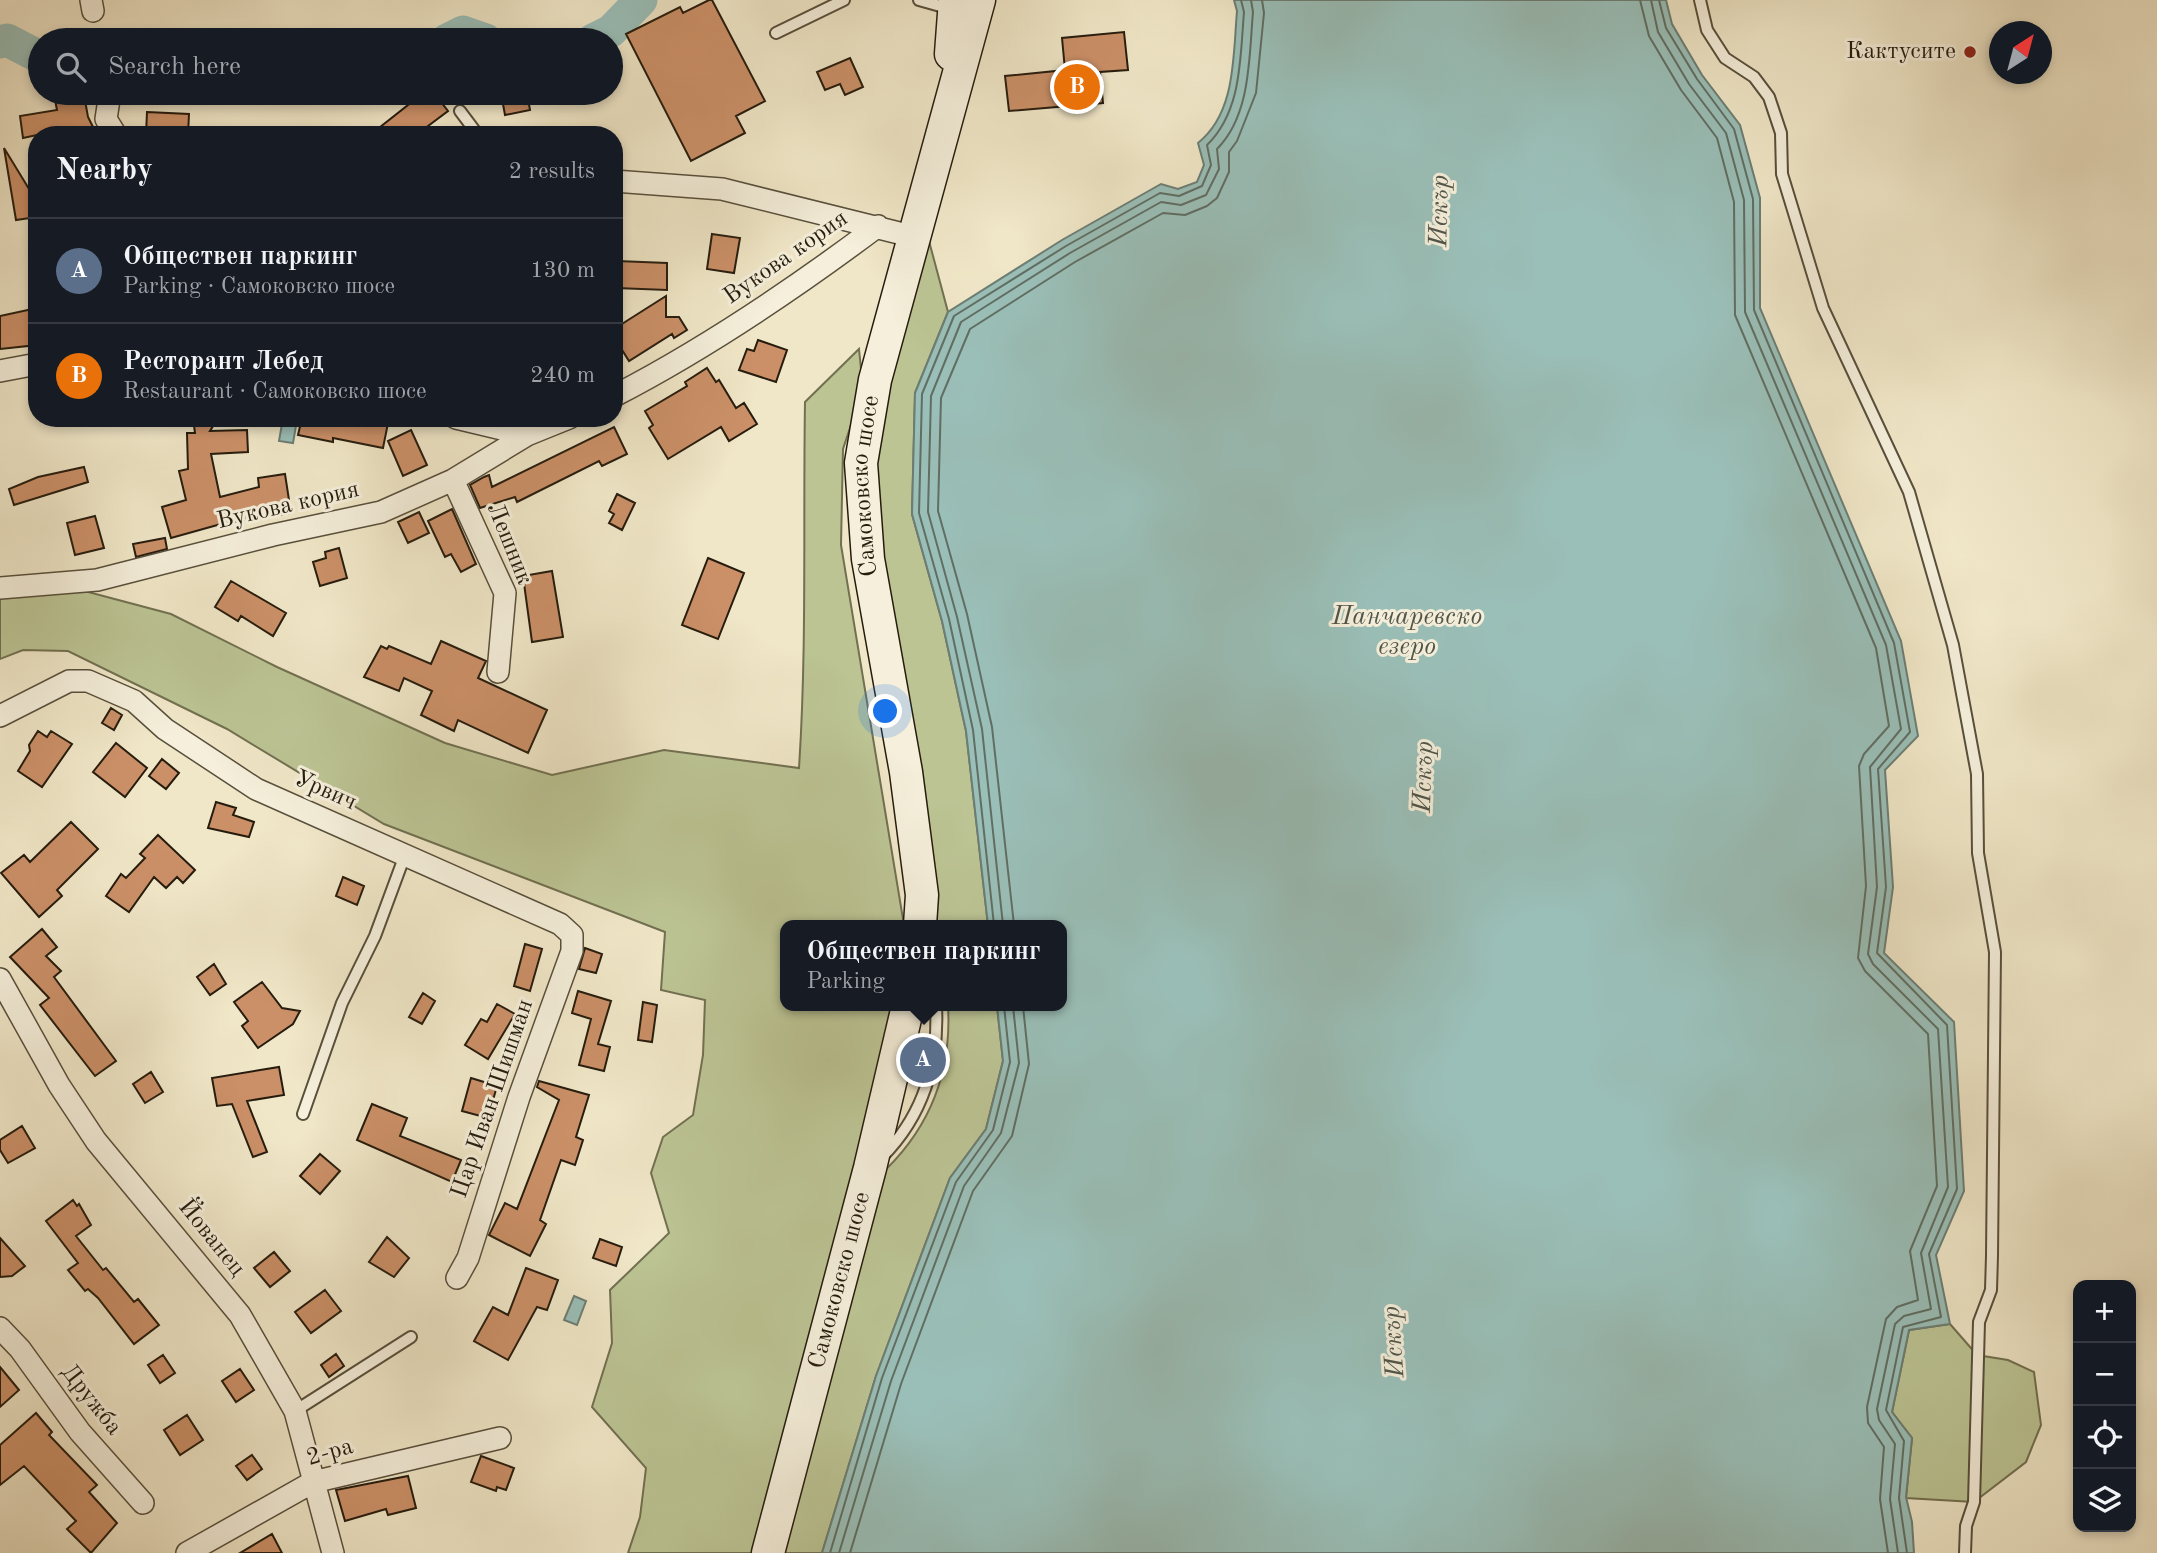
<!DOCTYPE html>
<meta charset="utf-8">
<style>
body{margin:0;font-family:"Old Standard TT",serif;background:#242831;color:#f1f3f6}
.controls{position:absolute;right:21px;bottom:21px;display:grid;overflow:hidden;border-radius:14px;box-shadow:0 4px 10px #0003}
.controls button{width:63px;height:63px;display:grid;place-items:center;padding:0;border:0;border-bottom:2px solid #363941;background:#171b24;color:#f1f3f6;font:35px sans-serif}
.compass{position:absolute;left:1989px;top:21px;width:63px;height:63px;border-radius:50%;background:#171b24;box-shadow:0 4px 10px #0003;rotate:36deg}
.you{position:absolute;left:886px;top:712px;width:24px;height:24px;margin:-18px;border:5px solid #fff;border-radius:50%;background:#1a73e8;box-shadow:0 0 0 10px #1a73e833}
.badge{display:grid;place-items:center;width:46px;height:46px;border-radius:50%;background:#ea580c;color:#fff;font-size:23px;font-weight:700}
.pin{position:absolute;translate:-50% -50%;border:4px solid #fff;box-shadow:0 2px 7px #0006}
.popup{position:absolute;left:780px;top:920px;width:287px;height:91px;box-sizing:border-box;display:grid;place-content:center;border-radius:14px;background:#171b24;filter:drop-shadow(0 2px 5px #0005);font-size:23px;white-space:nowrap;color:#9ea1a6}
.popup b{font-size:26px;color:#f1f3f6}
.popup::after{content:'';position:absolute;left:50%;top:100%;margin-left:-14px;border:14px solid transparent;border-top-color:#171b24}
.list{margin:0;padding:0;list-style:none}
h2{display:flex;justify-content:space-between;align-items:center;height:91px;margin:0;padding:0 28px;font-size:30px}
h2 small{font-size:23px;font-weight:400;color:#9ea1a6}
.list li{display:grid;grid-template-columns:46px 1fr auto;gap:21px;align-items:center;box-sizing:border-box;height:105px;padding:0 28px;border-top:2px solid #363941}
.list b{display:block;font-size:26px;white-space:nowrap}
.list p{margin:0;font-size:23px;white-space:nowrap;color:#9ea1a6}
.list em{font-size:23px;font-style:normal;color:#9ea1a6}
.icon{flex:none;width:38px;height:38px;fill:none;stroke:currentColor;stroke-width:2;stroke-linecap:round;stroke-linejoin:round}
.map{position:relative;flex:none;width:2157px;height:1553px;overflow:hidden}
.search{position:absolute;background:#171b24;box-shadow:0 4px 10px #0003;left:28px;top:28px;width:595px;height:77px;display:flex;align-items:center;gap:18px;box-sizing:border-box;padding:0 24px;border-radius:38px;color:#9ea1a6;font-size:26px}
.panel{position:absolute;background:#171b24;box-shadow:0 4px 10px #0003;left:28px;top:126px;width:595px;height:301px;border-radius:28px}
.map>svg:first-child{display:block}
</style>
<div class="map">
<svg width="2157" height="1553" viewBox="0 0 2157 1553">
<rect width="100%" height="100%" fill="#f0e7c8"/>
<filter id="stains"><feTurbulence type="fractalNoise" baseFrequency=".00286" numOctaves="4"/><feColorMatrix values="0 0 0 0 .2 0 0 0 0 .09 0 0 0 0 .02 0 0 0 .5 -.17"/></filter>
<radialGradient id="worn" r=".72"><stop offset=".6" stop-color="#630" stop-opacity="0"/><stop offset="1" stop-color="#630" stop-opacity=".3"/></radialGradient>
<path fill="#bcc494" stroke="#717051" stroke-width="2" d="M929 241 948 312 915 393 912 514 942 621 966 731 988 925H932L872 503 886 379Z
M859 349 863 389 843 449 841 545 904 925H785V1006H892L878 1093 758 1553H628L640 1517 646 1468 592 1407 612 1343 610 1290 669 1233 651 1173 663 1137 693 1115 703 1055 705 1000 661 990 665 932 384 824 227 729 68 651 23 650 0 659V596L77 589 171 614 277 667 445 743 552 775 664 750 799 768C807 646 803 524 805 402Z
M948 1006H997L1003 1061 986 1129 950 1178 876 1376 822 1553H776L878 1177C929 1131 952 1074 948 1006Z
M1950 1324 1977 1355 2008 1360 2034 1372 2041 1425 2026 1462 1974 1502 1906 1498 1912 1438 1892 1412 1909 1330Z"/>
<path fill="#9abfb8" stroke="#6c7e74" stroke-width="2" d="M1234 0H1666L1672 24 1702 75 1740 125 1760 198V308L1901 641 1918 736 1885 770 1893 887 1884 953 1954 1022 1964 1191 1936 1255 1950 1324 1909 1330 1892 1412 1912 1438 1906 1497 1912 1522 1914 1553H822L876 1376 950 1178 986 1129 1003 1061 997 1006H1061V925H988L966 731 942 621 912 514 915 393 948 312 1062 240 1161 184 1178 189 1197 182 1204 165 1198 143C1236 113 1233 56 1237 11Z
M278 418 297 420 293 443 279 441 282 424Z
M574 1296 586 1301 577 1325 564 1320Z"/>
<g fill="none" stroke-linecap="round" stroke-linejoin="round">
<path stroke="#606e63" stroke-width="2" d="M1640 0 1649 36 1681 90 1717 138 1734 202 1735 315 1876 648 1889 726 1864 754 1859 766 1866 886 1858 958 1865 971 1928 1034 1937 1186 1910 1251 1918 1300 1897 1307 1886 1319 1867 1407 1868 1423 1884 1447 1880 1499 1888 1553
M1651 0 1658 32 1689 84 1726 133 1744 200 1745 312 1886 645 1901 729 1870 767 1877 887 1868 954 1873 964 1938 1029 1948 1187 1921 1253 1931 1309 1904 1316 1895 1324 1877 1409 1879 1420 1895 1444 1890 1499 1898 1553
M1659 0 1666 28 1697 79 1734 129 1753 199 1754 310 1894 643 1910 732 1878 769 1886 887 1877 953 1947 1025 1957 1189 1929 1254 1941 1317 1903 1327 1886 1410 1904 1441 1899 1498 1907 1553
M994 925 973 730 949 619 919 513 922 394 954 316 1066 246 1160 193 1179 196 1202 186 1211 165 1207 145C1242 111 1240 58 1244 12L1241 0
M1003 925 982 729 957 617 928 512 931 396 961 322 1070 253 1161 202 1181 205 1206 195 1219 169 1217 149C1251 115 1249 57 1253 12L1251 0
M1014 925 992 727 967 614 938 511 941 398 970 329 1075 262 1163 213 1185 215 1207 206 1217 198 1229 172V152L1237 141 1256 93 1264 13 1262 0
M830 1553 882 1378 956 1182 993 1130 1010 1062 1004 1006
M839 1553 891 1381 964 1186 1001 1133 1019 1063 1013 1006
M850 1553 901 1384 973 1191 1012 1136 1029 1064 1023 1006"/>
<path stroke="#9abfb8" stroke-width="33" d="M447 40 463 32 486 40
M593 40 611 31 641 0
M0 42 7 40 40 57"/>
</g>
<path fill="#cb9068" stroke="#261c0e" stroke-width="2" d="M709 0H712L765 101 736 116 745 133 691 161 626 34 680 7 683 13Z
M1124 32 1128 70 1100 72 1103 103 1009 111 1005 76 1065 70 1062 38Z
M850 58 863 87 845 95 840 84 825 90 817 72Z
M407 93H434L448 111 416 135H370L413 101Z
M501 93H527L530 110 505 115Z
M84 95 88 117 97 135H37L23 138 20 116 57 110 55 100Z
M147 112 189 114 188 135H146Z
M4 148 37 202V217L16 220Z
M712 234 740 238 734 273 707 269Z
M617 261 667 263V290L616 288Z
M666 296V317H679L687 330 674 338 672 334 629 361 614 337V329Z
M37 308V345L0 349V316Z
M758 340 787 350 776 382 739 370 747 349 754 351Z
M707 368 716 382 719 380 736 408 744 403 757 424 729 441 721 427 668 459 649 428 653 425 645 411 687 386 685 382Z
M193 418H218L210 431 247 430 248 452 211 454 220 497 259 487 258 478 285 474 291 513 221 524 171 538 162 507 186 500 179 471 188 469 187 433H195Z
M302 418H389L383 448 333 438V442L298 435Z
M614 427 627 454 602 466 599 461 517 502 515 497 480 508 470 485 484 477 489 475 492 487Z
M411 430 427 465 403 476 388 441Z
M84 467 88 482 14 505 9 489 38 477Z
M617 494 635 503 622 530 609 523 614 514 609 511Z
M452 509 476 564 461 572 451 554 445 557 428 521Z
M419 512 429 533 408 543 398 522Z
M95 516 104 548 75 555 67 523Z
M165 538 167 549 136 557 133 544Z
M339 548 347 578 320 586 313 562 326 558 325 552Z
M708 558 744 573 718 639 682 625Z
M552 571 563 637 532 642 523 576Z
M231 581 286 613 273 636 241 616 238 621 215 607Z
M441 641 486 661 478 678 547 710 528 753 458 720 454 731 421 715 432 691 404 678 399 691 364 677 381 646 387 649 389 646 431 664Z
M111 708 122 715 114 730 102 723Z
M38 731 47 737 51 731 72 744 42 787 18 771 30 751 29 745Z
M116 743 147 768 125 797 93 772Z
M162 759 179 773 166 789 149 776Z
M216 802 236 808 233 815 254 822 249 837 208 828Z
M71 822 98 849 57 890 62 896 39 917 1 873 24 855 30 862Z
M158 835 195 870 183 883 177 877 166 888 154 877 129 912 106 896 121 874 126 878 145 858 140 854Z
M343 877 364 886 357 905 336 896Z
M42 929 57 947 46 956 61 971 54 977 116 1061 95 1076 40 1005 49 998 10 957Z
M525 944 542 949 530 991 514 986Z
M585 948 602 954 596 973 579 969Z
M214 964 226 984 210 995 197 977Z
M262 982 282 1008 300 1011 293 1024 258 1048 242 1026 248 1021 234 1002Z
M578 991 611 1001 598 1044 610 1047 604 1071 579 1065 591 1019 572 1013Z
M423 993 435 1001 422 1024 409 1017Z
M643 1002 657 1005 652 1042 638 1040Z
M497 1004 515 1014 488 1059 465 1045 481 1019 487 1022Z
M279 1067 284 1095 247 1101 267 1152 253 1157 232 1104 217 1106 212 1078Z
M151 1072 163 1092 145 1103 133 1084Z
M471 1078 497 1086 488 1118 462 1111Z
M539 1081 589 1095 576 1137 583 1140 575 1165 561 1160 540 1220 546 1224 530 1256 489 1235 505 1203 517 1209 559 1100 537 1087Z
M372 1104 407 1118 400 1136 461 1160 452 1182 357 1140Z
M22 1126 35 1148 8 1163 0 1150V1140Z
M320 1154 340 1171 320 1194 300 1176Z
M73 1200 77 1206 79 1204 91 1225 76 1236 103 1270 106 1268 134 1302 138 1299 159 1325 134 1344 98 1298 88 1289 85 1291 68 1270 78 1263 46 1221Z
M387 1237 409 1258 394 1277 369 1262Z
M0 1238 25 1266 12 1276 0 1277Z
M600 1239 622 1247 616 1266 593 1258Z
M274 1252 290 1271 270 1287 254 1268Z
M526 1268 558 1280 547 1310 537 1307 508 1360 474 1341 493 1307 508 1315Z
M325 1290 341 1311 311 1333 295 1312Z
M336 1354 344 1366 329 1377 321 1365Z
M163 1355 175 1373 160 1383 148 1365Z
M0 1367 19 1390 0 1407Z
M240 1369 254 1390 236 1402 222 1381Z
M36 1413 52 1432 49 1435 97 1485 89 1492 117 1523 91 1553 67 1529 76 1521 24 1466 0 1485V1445Z
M187 1415 203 1440 180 1455 164 1430Z
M252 1455 262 1469 247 1480 236 1466Z
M481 1456 514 1468 506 1490 497 1487 496 1491 471 1482Z
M408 1476 416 1508 388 1515 386 1509 345 1521 336 1490Z
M272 1534 282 1553H240Z"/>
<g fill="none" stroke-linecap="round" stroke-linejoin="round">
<g stroke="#584f3c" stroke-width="14">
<path id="service" d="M919 0 951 9
M1700 0 1707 30 1725 58 1754 77 1769 97 1781 133 1782 174 1823 308 1909 492 1953 645 1977 774 1978 853 1995 952 1992 1256 1991 1290 1979 1322 1974 1502 1966 1526 1965 1553
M776 33 844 0
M460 111 478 135
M303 1114 342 1003 375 936 405 855
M882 1157C923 1116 939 1063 936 1006
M295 1411 411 1337"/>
</g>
<g stroke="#584f3c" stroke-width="24">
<path id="minor" d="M91 0 93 11
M110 93 106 119 116 135
M614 181 722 189 915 237
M0 371 37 364
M614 396C707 348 794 289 878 226
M456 418 527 435
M453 480 505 593 498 672
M0 588 97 580 273 535 381 512 453 480 527 435 569 418
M0 716 69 681H88L134 701 165 729 256 789 560 924 572 935V951L519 1097 468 1258 457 1278
M0 979 59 1085 96 1141 240 1315 295 1411 333 1553
M0 1328 20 1349 80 1432 143 1503
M187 1553 313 1482 500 1438"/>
</g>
<g stroke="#261c0e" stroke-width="35">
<g id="secondary">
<path d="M951 54 955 0"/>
<path id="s1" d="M920 925 922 895 906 772 868 559 861 463 875 380 979 0"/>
<path id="s2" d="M768 1553 870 1168 908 1006"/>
</g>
</g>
<use href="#service" stroke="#f5efdb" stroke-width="10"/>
<use href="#minor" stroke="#f5efdb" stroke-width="21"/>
<use href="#secondary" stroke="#f5efdb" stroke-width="32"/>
</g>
<circle fill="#8f2418" stroke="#f5efdb" stroke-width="2.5" cx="1970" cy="52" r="7"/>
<g text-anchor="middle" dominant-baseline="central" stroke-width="6" stroke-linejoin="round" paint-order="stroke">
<g font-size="24" fill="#261c0e" stroke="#f5efdb" text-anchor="end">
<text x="1956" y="52">Кактусите</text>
</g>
<g font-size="24" fill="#261c0e" stroke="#f5efdb">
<text transform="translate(786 258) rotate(-35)">Вукова кория</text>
<text stroke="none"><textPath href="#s1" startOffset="444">Самоковско шосе</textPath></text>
<text transform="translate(288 506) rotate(-13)">Вукова кория</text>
<text transform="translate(509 544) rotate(68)">Лешник</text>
<text transform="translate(325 791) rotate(24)">Урвич</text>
<text transform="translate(493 1099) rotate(-71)">Цар Иван Шишман</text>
<text transform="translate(211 1238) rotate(51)">Йованец</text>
<text stroke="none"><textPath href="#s2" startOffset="282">Самоковско шосе</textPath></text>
<text transform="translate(91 1400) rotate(52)">Дружба</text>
<text transform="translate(330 1453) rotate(-16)">2-ра</text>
</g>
<g font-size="26" font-style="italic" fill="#4f554a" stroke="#f5efdb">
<text transform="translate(1440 211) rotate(-89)">Искър</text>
<text x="1407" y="617">Панчаревско<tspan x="1407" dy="30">езеро</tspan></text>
<text transform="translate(1424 777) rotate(-88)">Искър</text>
<text transform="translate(1394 1342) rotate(-94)">Искър</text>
</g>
</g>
<rect width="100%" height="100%" filter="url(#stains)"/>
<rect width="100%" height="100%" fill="url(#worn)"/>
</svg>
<div class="controls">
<button>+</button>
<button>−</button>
<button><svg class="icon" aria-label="locate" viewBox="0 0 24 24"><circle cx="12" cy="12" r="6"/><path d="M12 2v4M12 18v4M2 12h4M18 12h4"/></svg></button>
<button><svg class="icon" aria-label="layers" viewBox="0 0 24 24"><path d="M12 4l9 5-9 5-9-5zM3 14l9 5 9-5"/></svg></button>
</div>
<svg class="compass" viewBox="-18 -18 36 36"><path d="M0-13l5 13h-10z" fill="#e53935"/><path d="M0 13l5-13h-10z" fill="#9ea1a6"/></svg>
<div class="you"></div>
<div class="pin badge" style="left:923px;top:1060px;background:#5c6f8a">A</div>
<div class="popup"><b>Обществен паркинг</b>Parking</div>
<div class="pin badge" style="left:1077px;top:87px;background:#e8710a">B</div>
<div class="search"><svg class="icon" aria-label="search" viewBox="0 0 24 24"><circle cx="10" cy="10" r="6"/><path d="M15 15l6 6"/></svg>Search here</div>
<section class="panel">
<h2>Nearby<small>2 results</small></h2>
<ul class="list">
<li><span class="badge" style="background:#5c6f8a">A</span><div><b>Обществен паркинг</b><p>Parking · Самоковско шосе</p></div><em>130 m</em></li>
<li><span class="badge" style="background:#e8710a">B</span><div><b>Ресторант Лебед</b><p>Restaurant · Самоковско шосе</p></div><em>240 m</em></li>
</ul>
</section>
</div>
